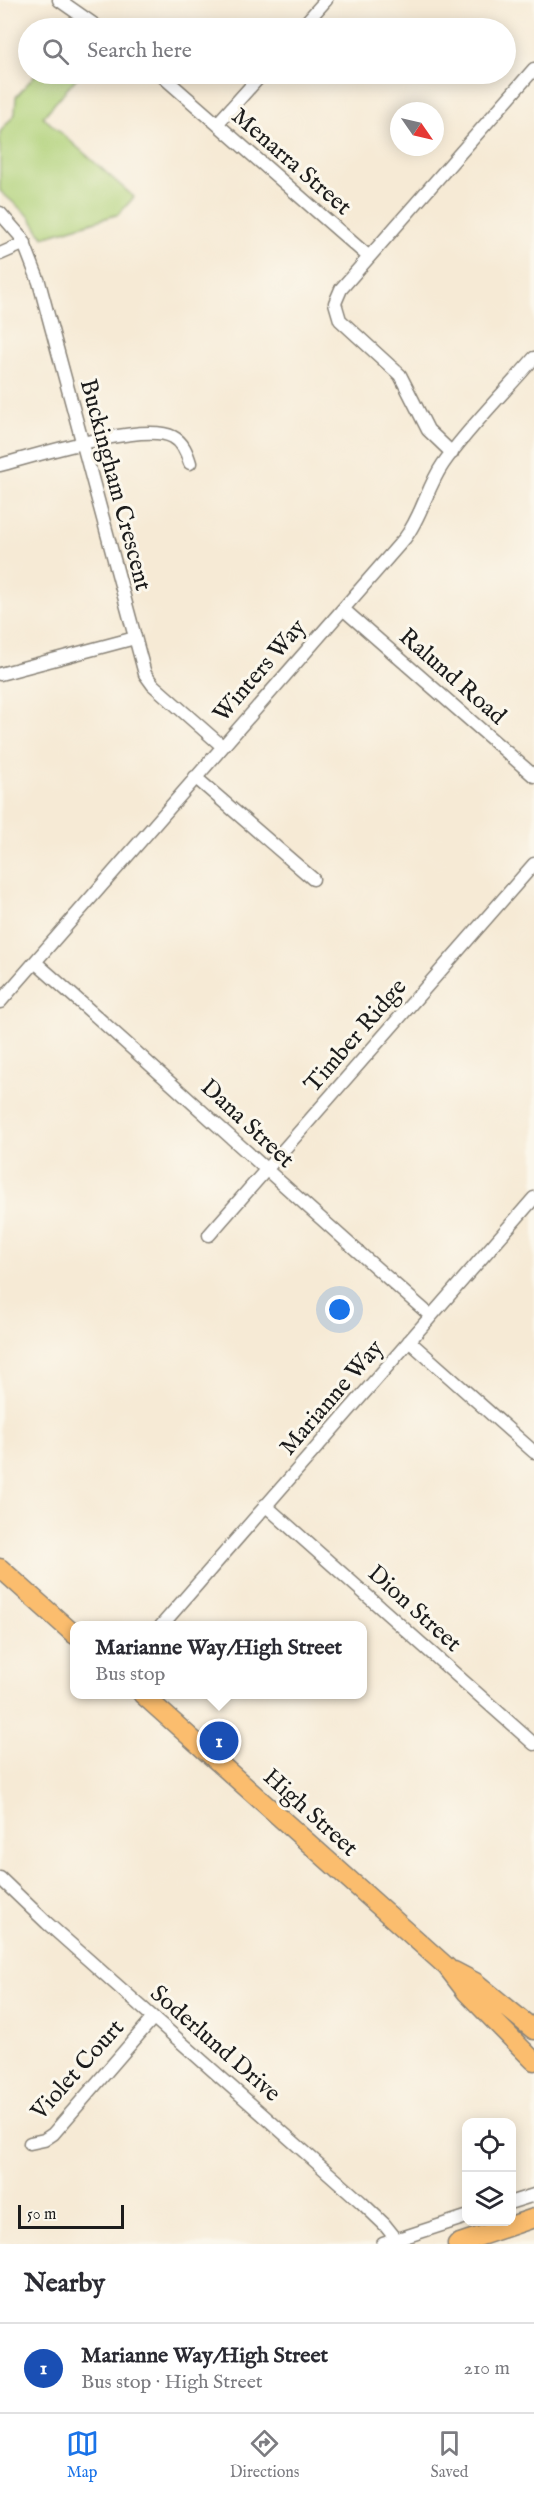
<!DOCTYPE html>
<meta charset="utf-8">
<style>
body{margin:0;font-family:"IM FELL English",serif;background:#f7f7f7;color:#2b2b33}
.controls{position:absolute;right:18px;bottom:18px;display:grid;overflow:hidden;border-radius:12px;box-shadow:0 3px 15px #0003}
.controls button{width:54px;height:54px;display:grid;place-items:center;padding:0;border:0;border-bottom:2px solid #e1e1e2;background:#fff;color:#2b2b33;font:30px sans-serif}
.compass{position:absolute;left:390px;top:102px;width:54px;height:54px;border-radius:50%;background:#fff;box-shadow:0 3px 15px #0003;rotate:124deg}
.scale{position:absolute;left:18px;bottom:15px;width:106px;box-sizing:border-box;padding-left:6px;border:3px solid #1c1c1c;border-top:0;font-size:16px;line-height:21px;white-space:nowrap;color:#1c1c1c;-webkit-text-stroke:4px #fbf7ec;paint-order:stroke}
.you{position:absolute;left:340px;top:1310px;width:21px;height:21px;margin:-15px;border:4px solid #fff;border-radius:50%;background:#1a73e8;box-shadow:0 0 0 9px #1a73e833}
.badge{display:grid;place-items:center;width:39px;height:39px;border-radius:50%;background:#1a73e8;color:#fff;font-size:20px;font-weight:700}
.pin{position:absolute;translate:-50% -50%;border:3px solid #fff;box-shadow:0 2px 6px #0006}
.popup{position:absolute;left:70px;top:1621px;width:297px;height:78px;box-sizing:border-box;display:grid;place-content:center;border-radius:12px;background:#fff;filter:drop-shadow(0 2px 4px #0005);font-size:20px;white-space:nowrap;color:#7c7c81}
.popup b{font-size:22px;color:#2b2b33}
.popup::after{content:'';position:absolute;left:50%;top:100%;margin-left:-12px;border:12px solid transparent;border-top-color:#fff}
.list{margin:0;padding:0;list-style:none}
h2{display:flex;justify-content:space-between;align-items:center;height:78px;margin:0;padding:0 24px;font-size:26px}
h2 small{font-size:20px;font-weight:400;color:#7c7c81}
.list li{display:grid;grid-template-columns:39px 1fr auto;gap:18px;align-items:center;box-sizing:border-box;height:90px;padding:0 24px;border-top:2px solid #e1e1e2}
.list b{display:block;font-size:22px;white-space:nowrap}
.list p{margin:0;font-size:20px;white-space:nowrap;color:#7c7c81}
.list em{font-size:20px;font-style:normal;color:#7c7c81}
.icon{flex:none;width:33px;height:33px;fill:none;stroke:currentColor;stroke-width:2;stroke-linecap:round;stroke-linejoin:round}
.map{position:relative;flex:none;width:534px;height:2244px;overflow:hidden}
.search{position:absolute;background:#fff;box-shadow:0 3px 15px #0003;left:18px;right:18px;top:18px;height:66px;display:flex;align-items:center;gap:15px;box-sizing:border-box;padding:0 21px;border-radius:33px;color:#7c7c81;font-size:22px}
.sheet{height:168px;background:#fff}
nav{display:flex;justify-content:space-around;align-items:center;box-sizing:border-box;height:84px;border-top:2px solid #e1e1e2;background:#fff;font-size:16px;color:#7c7c81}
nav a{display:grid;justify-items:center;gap:3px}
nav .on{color:#1a73e8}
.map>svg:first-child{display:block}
</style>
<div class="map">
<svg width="534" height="2244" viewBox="0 0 534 2244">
<rect width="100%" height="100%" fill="#fbf7ec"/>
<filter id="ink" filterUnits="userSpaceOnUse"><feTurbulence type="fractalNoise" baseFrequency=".0167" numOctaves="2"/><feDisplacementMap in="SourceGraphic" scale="12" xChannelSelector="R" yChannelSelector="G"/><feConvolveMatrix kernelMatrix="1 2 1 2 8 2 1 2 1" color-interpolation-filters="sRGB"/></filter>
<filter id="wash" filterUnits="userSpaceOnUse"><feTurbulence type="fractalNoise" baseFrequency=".008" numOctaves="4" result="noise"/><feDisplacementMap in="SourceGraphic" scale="24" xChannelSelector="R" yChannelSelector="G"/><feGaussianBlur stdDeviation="1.35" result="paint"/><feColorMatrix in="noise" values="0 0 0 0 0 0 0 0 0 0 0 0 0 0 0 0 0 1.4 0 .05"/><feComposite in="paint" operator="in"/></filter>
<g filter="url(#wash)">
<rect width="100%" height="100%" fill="#f6ead5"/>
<path fill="#b1d27a" stroke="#66774b" stroke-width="1.5" d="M36 74H80L43 117 134 197 119 214 43 237 30 217 0 191V132L15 114 16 97Z"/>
</g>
<g filter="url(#ink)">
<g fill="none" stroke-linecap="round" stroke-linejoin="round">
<g stroke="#898378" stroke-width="15">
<path id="minor" d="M59 0 99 28
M301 28 326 0
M160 74 369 257
M217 124 262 74
M0 213 22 238 39 282 145 674 153 685 222 746
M0 254 25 243
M452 453 428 430 400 375 340 320 335 303 341 289 534 69
M0 465C34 456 144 421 173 437 183 442 187 453 190 463
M343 609 534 776
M0 674 135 638
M195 777 313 879
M35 962C168 1079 298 1200 431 1316
M0 1002 405 538C422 516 427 487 443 464 468 428 505 392 534 358
M209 1235 534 864
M409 1341 534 1452
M265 1505 534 1744
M161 1626 534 1198
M0 1878 47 1923 361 2202 384 2224 400 2244
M30 2143 44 2140 53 2134 153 2018
M512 2202 534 2195
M383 2244 466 2217"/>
</g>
<g stroke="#898378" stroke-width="21">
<path id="primary" d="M0 1568 75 1635
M142 1694 447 1967 467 1993 534 2061
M454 1971 475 1982 534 2030
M457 2244 534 2218"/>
</g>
<use href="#minor" stroke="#fff" stroke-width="12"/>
<use href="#primary" stroke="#fbbd6e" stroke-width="18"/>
</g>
</g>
<g text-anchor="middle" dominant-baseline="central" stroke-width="6" stroke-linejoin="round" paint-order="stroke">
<g font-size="24" fill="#1c1c1c" stroke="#fbf7ec">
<text transform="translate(291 162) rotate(41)">Menarra Street</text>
<text transform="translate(115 485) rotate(75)">Buckingham Crescent</text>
<text transform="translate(260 671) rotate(-49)">Winters Way</text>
<text transform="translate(452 677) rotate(41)">Ralund Road</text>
<text transform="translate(356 1036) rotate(-49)">Timber Ridge</text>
<text transform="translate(247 1124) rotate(43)">Dana Street</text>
<text transform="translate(332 1398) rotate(-49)">Marianne Way</text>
<text transform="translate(414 1609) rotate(42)">Dion Street</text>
<text transform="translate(310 1813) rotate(42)">High Street</text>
<text transform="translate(215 2044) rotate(41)">Soderlund Drive</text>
<text transform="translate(78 2070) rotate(-48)">Violet Court</text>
</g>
</g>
</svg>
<div class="controls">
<button><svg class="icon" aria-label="locate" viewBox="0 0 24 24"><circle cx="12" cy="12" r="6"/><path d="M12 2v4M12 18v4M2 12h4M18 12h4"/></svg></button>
<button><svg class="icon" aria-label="layers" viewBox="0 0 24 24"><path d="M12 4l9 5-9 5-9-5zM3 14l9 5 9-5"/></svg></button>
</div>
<svg class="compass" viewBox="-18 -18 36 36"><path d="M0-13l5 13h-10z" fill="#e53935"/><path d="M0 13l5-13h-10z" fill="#7c7c81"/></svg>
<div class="scale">50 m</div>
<div class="you"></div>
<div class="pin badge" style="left:219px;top:1741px;background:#1a4fb4">1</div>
<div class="popup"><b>Marianne Way/High Street</b>Bus stop</div>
<div class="search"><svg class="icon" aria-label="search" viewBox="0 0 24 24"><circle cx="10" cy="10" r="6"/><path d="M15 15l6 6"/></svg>Search here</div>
</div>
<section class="sheet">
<h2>Nearby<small></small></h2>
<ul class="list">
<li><span class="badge" style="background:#1a4fb4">1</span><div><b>Marianne Way/High Street</b><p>Bus stop · High Street</p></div><em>210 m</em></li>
</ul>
</section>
<nav>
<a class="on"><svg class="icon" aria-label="map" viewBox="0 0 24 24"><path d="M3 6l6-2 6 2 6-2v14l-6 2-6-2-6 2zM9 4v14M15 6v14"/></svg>Map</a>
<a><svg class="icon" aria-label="directions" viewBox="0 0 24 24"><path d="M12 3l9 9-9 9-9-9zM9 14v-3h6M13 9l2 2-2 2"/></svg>Directions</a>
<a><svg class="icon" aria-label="saved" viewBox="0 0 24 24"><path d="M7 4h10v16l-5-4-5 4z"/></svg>Saved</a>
</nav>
